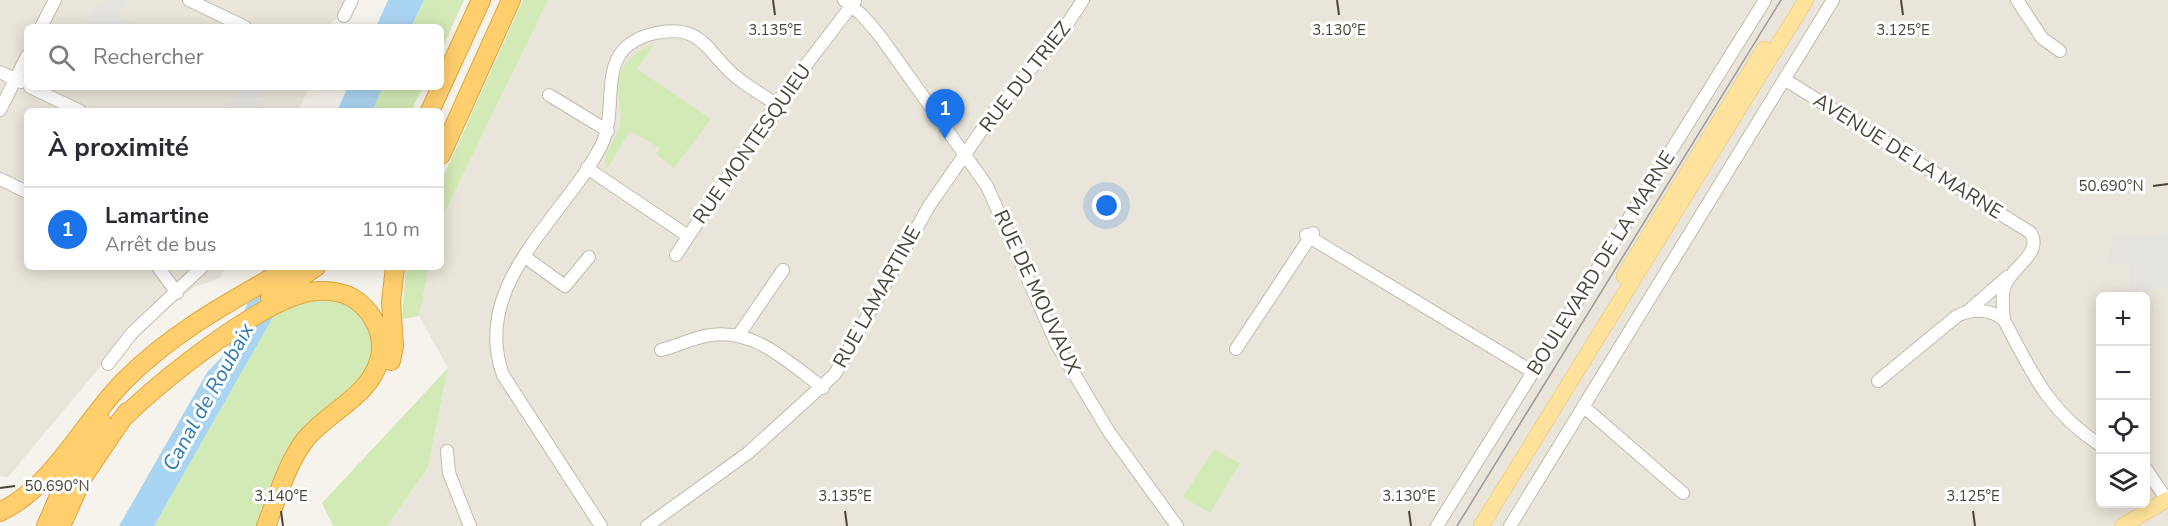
<!DOCTYPE html>
<html lang="fr">
<meta charset="utf-8">
<style>
body{margin:0;font-family:"Nunito Sans",sans-serif;background:#f7f7f7;color:#2b2b33}
.controls{position:absolute;right:18px;bottom:18px;display:grid;overflow:hidden;border-radius:9px;box-shadow:0 3px 15px #0003}
.controls button{width:54px;height:54px;display:grid;place-items:center;padding:0;border:0;border-bottom:2px solid #e1e1e2;background:#fff;color:#2b2b33;font:30px sans-serif}
.you{position:absolute;left:1107px;top:206px;width:21px;height:21px;margin:-15px;border:4px solid #fff;border-radius:50%;background:#1a73e8;box-shadow:0 0 0 9px #1a73e833}
.badge{display:grid;place-items:center;width:39px;height:39px;border-radius:50%;background:#1a73e8;color:#fff;font-size:20px;font-weight:700}
.pin{position:absolute;translate:-50% -50px;filter:drop-shadow(0 2px 3px #0008)}
.pin::after{content:'';position:absolute;top:32px;width:21px;height:18px;background:inherit;clip-path:polygon(0 0,100% 0,50% 100%)}
.list{margin:0;padding:0;list-style:none}
h2{display:flex;justify-content:space-between;align-items:center;height:78px;margin:0;padding:0 24px;font-size:26px}
h2 small{font-size:20px;font-weight:400;color:#7c7c81}
.list li{display:grid;grid-template-columns:39px 1fr auto;gap:18px;align-items:center;box-sizing:border-box;height:84px;padding:0 24px;border-top:2px solid #e1e1e2}
.list b{display:block;font-size:22px;white-space:nowrap}
.list p{margin:0;font-size:20px;white-space:nowrap;color:#7c7c81}
.list em{font-size:20px;font-style:normal;color:#7c7c81}
.icon{flex:none;width:33px;height:33px;fill:none;stroke:currentColor;stroke-width:2;stroke-linecap:round;stroke-linejoin:round}
.map{position:relative;flex:none;width:2168px;height:526px;overflow:hidden}
.search{position:absolute;background:#fff;box-shadow:0 3px 15px #0003;left:24px;top:24px;width:420px;height:66px;display:flex;align-items:center;gap:15px;box-sizing:border-box;padding:0 21px;border-radius:9px;color:#7c7c81;font-size:22px}
.panel{position:absolute;background:#fff;box-shadow:0 3px 15px #0003;left:24px;top:108px;width:420px;height:162px;border-radius:9px}
.map>svg:first-child{display:block}
</style>
<div class="map">
<svg width="2168" height="526" viewBox="0 0 2168 526">
<rect width="100%" height="100%" fill="#f6f3ec"/>
<path fill="#eae5da" fill-rule="evenodd" d="M0 0H352L344 16 332 21 330 27H27V87H309L298 111H27V267H225L220 278 193 288 104 362 8 477 0 476Z
M548 0H2168V526H387L428 467 448 368 419 316 429 267H441V220ZM2100 296H2146V504H2100Z"/>
<path fill="#d2eab5" d="M424 0H464L441 51V27H411Z
M523 0H548L441 220V182Z
M655 43 637 69 711 119 674 168 656 154 660 148 630 131 607 169C600 153 617 141 620 125 622 113 618 99 618 87 617 65 637 50 655 43Z
M383 87H423L411 111H372Z
M406 267H429L419 316 402 319Z
M318 298 335 299 351 305 368 324 374 345 367 373 321 415 259 526H154L276 312Z
M448 368 428 467 387 526H333L322 503Z
M1214 449 1240 463 1210 513 1183 497Z"/>
<path fill="#e5e3e0" d="M105 0H128L120 17 140 27H85L96 4 102 7Z
M237 87H266L254 111H242L229 105Z
M2168 233V288L2130 291V264L2109 263 2113 237 2120 239Z"/>
<path fill="#a9d4f2" d="M388 0H424L411 27H376Z
M348 87H383L372 111H337Z
M264 267H298L276 312 154 526H119L208 371 225 354Z"/>
<g fill="none" stroke-linecap="round" stroke-linejoin="round">
<g stroke="#c2bbae" stroke-width="14">
<path id="minor" d="M189 0 245 27
M844 0 862 15 880 36 987 186 1057 345 1109 432 1177 526
M2017 0 2042 38 2060 51
M344 16 352 0
M41 27 55 0
M0 72 21 82
M1784 79 2031 233C2043 254 2011 267 2005 286 2001 296 2003 309 2004 320
M30 87 80 111
M549 95 608 131
M0 110 27 56
M587 168 688 236
M0 179 27 192
M1306 235 1533 372
M676 255 776 104 855 1
M525 257 565 286 589 257
M158 267 177 293
M1967 312 2007 277
M738 336 783 270
M1236 349 1313 233
M661 350C678 346 694 337 711 335 756 329 789 363 823 388
M108 364 132 333 202 267
M1878 381 1957 316C1972 308 1991 309 2004 320 2032 373 2048 411 2100 445
M1583 406 1683 493
M447 451 449 473 470 526
M2146 469 2167 500
M601 526 503 375C470 284 564 218 601 146 622 106 590 47 656 33 703 23 708 54 735 76 748 87 763 95 776 104
M647 526 748 453 835 374 929 206 995 111 1062 32 1083 0
M1437 526 1765 0
M1510 526 1833 0"/>
</g>
<g stroke="#e6c16a" stroke-width="16">
<path id="major" d="M1624 276 1764 49
M1481 526 1806 0
M2122 526 2168 499"/>
</g>
<g stroke="#e0a43c" stroke-width="20">
<path id="highway" d="M430 111 481 0
M441 155 511 0
M270 298 316 267
M391 361 394 346 391 302 395 267
M120 421C157 384 259 301 310 292 329 289 350 292 364 307 378 321 385 342 379 361 369 397 327 412 305 440 286 465 278 497 266 526
M0 512C54 486 83 422 125 380 174 331 231 301 291 267
M46 526 67 478 102 422
M61 526 83 477 127 412"/>
</g>
<use href="#minor" stroke="#fff" stroke-width="12"/>
<use href="#major" stroke="#ffe39c" stroke-width="15"/>
<use href="#highway" stroke="#ffcf6e" stroke-width="18"/>
<path stroke="#9a9a9a" stroke-width="1.5" d="M1457 526 1781 0"/>
</g>
<path fill="none" stroke="#4b4439" stroke-width="2" d="M773 0 775 15M1337 0 1339 15M1901 0 1903 15M2153 186 2168 184M0 488 15 486M281 511 283 526M845 511 847 526M1409 511 1411 526M1973 511 1975 526"/>
<g text-anchor="middle" dominant-baseline="central" stroke-width="6" stroke-linejoin="round" paint-order="stroke">
<g font-size="20" fill="#4b4439" stroke="#fff">
<text transform="translate(1025 77) rotate(-52)">RUE DU TRIEZ</text>
<text transform="translate(752 144) rotate(-55)">RUE MONTESQUIEU</text>
<text transform="translate(1908 156) rotate(32)">AVENUE DE LA MARNE</text>
<text transform="translate(1601 263) rotate(-58)">BOULEVARD DE LA MARNE</text>
<text transform="translate(1037 292) rotate(65)">RUE DE MOUVAUX</text>
<text transform="translate(877 297) rotate(-61)">RUE LAMARTINE</text>
</g>
<g font-size="21" font-style="italic" fill="#2e7ab2" stroke="#fff">
<text transform="translate(208 397) rotate(-61)">Canal de Roubaix</text>
</g>
</g>
<g font-size="15" text-anchor="middle" fill="#4b4439" stroke="#fff" stroke-width="6" stroke-linejoin="round" paint-order="stroke">
<text x="775" y="35">3.135°E</text>
<text x="1339" y="35">3.130°E</text>
<text x="1903" y="35">3.125°E</text>
<text x="2111" y="191">50.690°N</text>
<text x="57" y="491">50.690°N</text>
<text x="281" y="501">3.140°E</text>
<text x="845" y="501">3.135°E</text>
<text x="1409" y="501">3.130°E</text>
<text x="1973" y="501">3.125°E</text>
</g>
</svg>
<div class="controls">
<button>+</button>
<button>−</button>
<button><svg class="icon" aria-label="locate" viewBox="0 0 24 24"><circle cx="12" cy="12" r="6"/><path d="M12 2v4M12 18v4M2 12h4M18 12h4"/></svg></button>
<button><svg class="icon" aria-label="layers" viewBox="0 0 24 24"><path d="M12 4l9 5-9 5-9-5zM3 14l9 5 9-5"/></svg></button>
</div>
<div class="you"></div>
<div class="pin badge" style="left:945px;top:139px">1</div>
<div class="search"><svg class="icon" aria-label="search" viewBox="0 0 24 24"><circle cx="10" cy="10" r="6"/><path d="M15 15l6 6"/></svg>Rechercher</div>
<section class="panel">
<h2>À proximité<small></small></h2>
<ul class="list">
<li><span class="badge">1</span><div><b>Lamartine</b><p>Arrêt de bus</p></div><em>110 m</em></li>
</ul>
</section>
</div>
